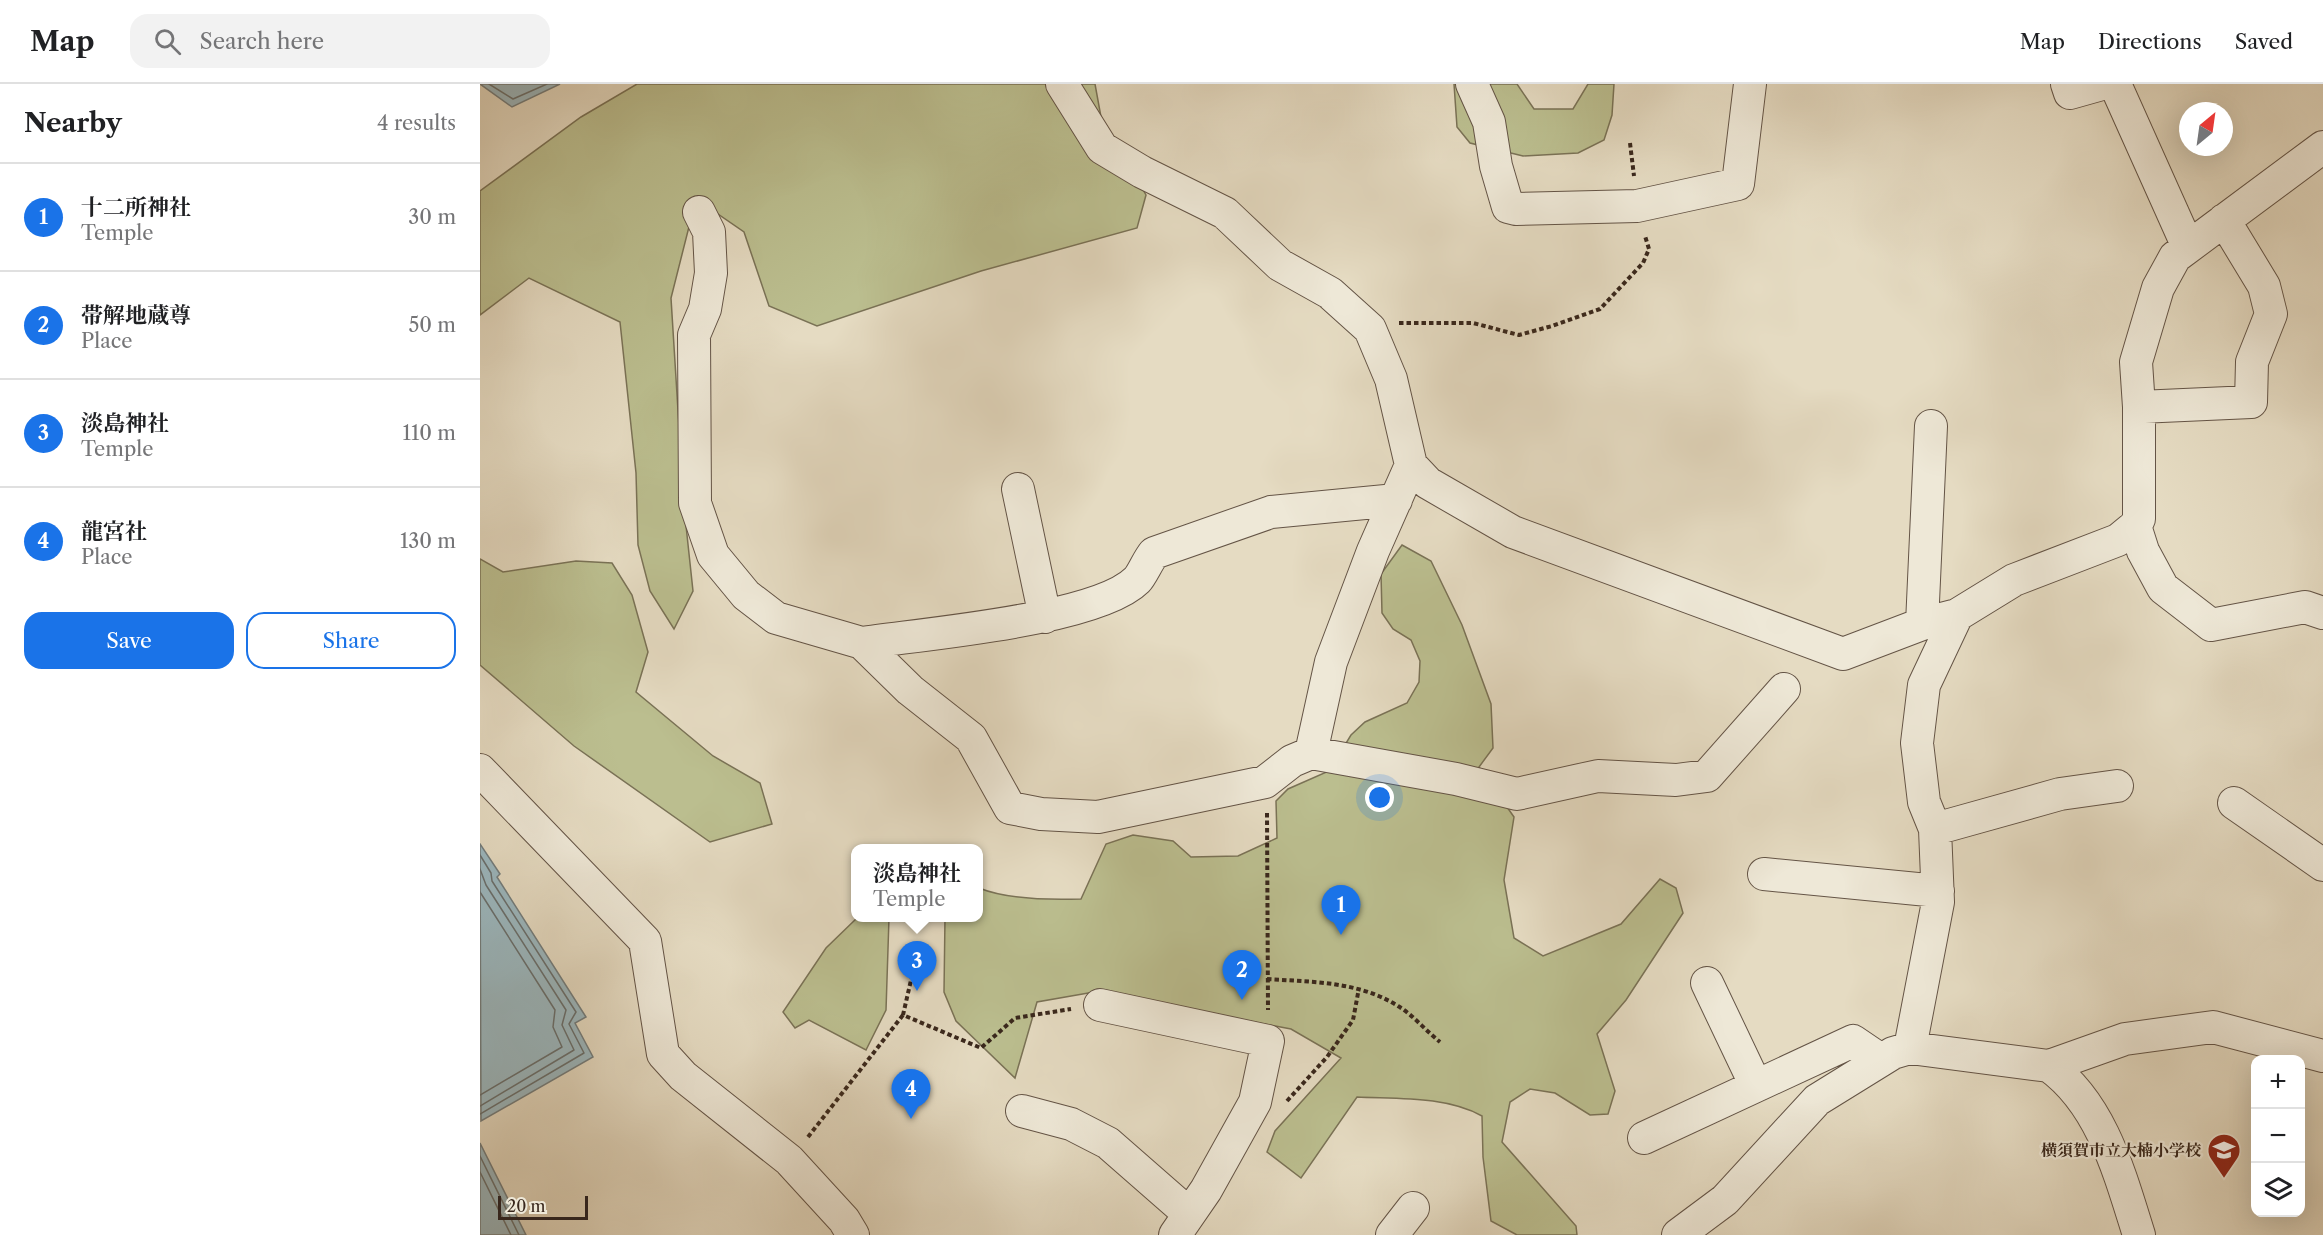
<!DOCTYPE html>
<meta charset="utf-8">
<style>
body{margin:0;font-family:"Libre Caslon Text","Noto Serif JP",serif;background:#f2f2f2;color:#202124}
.controls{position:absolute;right:18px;bottom:18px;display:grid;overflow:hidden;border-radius:12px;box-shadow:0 6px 24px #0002}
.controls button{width:54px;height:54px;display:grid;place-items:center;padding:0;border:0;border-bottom:2px solid #e0e0e0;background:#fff;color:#202124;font:30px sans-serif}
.compass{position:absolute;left:1699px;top:18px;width:54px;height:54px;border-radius:50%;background:#fff;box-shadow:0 6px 24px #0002;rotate:29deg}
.scale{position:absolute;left:18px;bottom:15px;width:90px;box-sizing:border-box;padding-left:6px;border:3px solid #39271c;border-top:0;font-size:16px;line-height:21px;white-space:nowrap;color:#39271c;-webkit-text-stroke:4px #eee8d7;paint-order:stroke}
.you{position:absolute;left:900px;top:714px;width:21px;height:21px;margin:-15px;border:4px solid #fff;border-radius:50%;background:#1a73e8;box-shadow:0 0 0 9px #1a73e833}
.badge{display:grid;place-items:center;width:39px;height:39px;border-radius:50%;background:#1a73e8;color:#fff;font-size:20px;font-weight:700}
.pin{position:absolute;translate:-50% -50px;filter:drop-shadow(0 2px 3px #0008)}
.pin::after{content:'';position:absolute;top:32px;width:21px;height:18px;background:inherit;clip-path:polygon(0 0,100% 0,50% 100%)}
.popup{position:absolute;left:371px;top:760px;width:132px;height:78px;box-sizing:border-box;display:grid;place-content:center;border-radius:12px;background:#fff;filter:drop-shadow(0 2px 4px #0005);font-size:20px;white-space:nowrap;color:#757577}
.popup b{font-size:22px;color:#202124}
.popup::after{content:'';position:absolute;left:50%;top:100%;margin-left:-12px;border:12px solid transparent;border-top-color:#fff}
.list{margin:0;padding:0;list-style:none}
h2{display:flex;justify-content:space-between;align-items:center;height:78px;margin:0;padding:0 24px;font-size:26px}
h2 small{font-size:20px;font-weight:400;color:#757577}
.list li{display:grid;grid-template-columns:39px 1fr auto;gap:18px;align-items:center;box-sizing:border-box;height:108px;padding:0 24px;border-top:2px solid #e0e0e0}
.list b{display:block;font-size:22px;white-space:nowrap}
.list p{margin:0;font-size:20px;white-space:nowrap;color:#757577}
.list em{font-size:20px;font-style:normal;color:#757577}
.actions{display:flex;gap:12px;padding:18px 24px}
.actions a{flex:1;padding:14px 0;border:2px solid #1a73e8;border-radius:18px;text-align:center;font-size:21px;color:#1a73e8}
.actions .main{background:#1a73e8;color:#fff}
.icon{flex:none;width:33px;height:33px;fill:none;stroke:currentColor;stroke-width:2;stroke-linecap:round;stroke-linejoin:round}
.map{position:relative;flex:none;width:1843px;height:1151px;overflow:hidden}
header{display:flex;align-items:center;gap:36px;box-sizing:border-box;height:84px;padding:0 30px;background:#fff;border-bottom:2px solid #e0e0e0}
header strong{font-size:28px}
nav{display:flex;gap:33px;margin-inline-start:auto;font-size:21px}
.search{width:420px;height:54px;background:#f2f2f2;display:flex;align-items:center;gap:15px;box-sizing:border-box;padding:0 21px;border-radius:18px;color:#757577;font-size:22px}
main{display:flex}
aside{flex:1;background:#fff}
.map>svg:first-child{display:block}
</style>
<header>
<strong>Map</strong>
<div class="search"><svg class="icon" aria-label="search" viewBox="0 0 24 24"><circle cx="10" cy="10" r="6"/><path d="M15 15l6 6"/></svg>Search here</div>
<nav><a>Map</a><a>Directions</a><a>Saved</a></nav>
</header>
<main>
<aside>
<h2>Nearby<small>4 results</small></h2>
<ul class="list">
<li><span class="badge">1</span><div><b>十二所神社</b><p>Temple</p></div><em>30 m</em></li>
<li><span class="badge">2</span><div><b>帯解地蔵尊</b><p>Place</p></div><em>50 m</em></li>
<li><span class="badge">3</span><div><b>淡島神社</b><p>Temple</p></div><em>110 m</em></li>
<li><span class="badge">4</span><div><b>龍宮社</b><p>Place</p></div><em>130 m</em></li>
</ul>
<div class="actions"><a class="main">Save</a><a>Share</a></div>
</aside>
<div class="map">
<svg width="1843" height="1151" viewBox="0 0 1843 1151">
<rect width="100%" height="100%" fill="#e5dbc2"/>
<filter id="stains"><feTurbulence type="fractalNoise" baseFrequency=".00333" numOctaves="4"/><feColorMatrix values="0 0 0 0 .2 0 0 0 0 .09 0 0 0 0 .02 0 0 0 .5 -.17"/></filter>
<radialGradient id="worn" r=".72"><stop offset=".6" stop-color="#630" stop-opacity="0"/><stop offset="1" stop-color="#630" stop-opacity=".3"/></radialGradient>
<path fill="#bbbe8f" stroke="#7a7256" stroke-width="1.5" d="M157 0H615L621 33 666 111 657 144 501 187 337 242 289 222 264 148 216 115 191 214 204 423 213 507 194 545 170 507 158 461 156 389 140 238 49 194 0 231V107L101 33Z
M974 0H1037L1054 25H1093L1108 0H1134L1132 31 1124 56 1098 69 1043 72 990 59 977 43Z
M922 461 951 477 982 541 1011 620 1013 664 999 683 1034 733 1024 796 1034 854 1063 872 1141 840 1180 795 1196 804 1203 829 1146 916 1117 950 1135 1007 1128 1030 1110 1031 1075 1009 1050 1005 1030 1018 1022 1058 1096 1142 1097 1151H1037L1011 1137 1003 1073 1002 1032C966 1012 917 1015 877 1013L821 1094 787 1068 795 1047 861 974 811 945 614 908 557 918 535 994 476 937 464 908 465 834H498L499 804C526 815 571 816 601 815L626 760 653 751 693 757 711 773 758 772 797 754 796 717 808 705 849 687 871 651 885 638 927 619 939 598 940 577 931 556 913 545 902 529 901 490Z
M0 475 23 488 96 477 132 479 152 511 168 568 156 608 233 672 280 699 292 740 230 758 94 662 0 581Z
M377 834H409L406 926 386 966 329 936 315 944 303 928 346 864Z"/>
<path fill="#9cb8bf" stroke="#747e7e" stroke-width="1.5" d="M0 0H80L32 23Z
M0 760 20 790 17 793 106 933 95 939 113 973 1 1037Z
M0 1059 46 1151H0Z"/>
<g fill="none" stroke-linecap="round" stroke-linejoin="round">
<path stroke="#6a706e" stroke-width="1.5" d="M9 0 33 15 67 0
M0 771 11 789 12 797 96 928 89 940 104 969 0 1030
M0 785 6 801 86 926 82 941 94 966 0 1022
M0 808 75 926 73 943 82 963 0 1011
M0 1072 39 1151
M0 1088 31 1151"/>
<g stroke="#645446" stroke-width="34">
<path id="minor" d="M582 0 622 64 662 88 745 129 800 181 850 209 890 245 911 295 931 381 948 399 1033 448 1363 570 1442 540 1477 531 1534 496 1638 456 1655 442 1659 435V323L1656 278 1678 204 1695 173 1843 63
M992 0 1009 38 1016 82 1028 123 1036 125 1157 122 1258 100 1270 0
M1587 0 1590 9 1622 0
M1635 0 1708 163
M219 128 229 148 231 189 225 225 214 251 215 419 233 471 266 511 296 534 382 559 430 606 491 654 530 724 561 730 618 733 785 698 812 677 831 669 851 578 893 467 931 381
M1659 323 1771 318 1772 278 1791 230 1784 202 1744 136
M538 405 565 533
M1655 442 1663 467 1683 504 1731 541 1825 523 1843 529
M1442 540 1451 342
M382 559C442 550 617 536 657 496 662 491 668 476 674 469L791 428 916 416
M831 669 976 695 1037 710 1118 692 1196 696 1227 692 1304 605
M0 686 165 857 183 970 203 992 309 1076 364 1136 373 1151
M1754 719 1843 781
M1455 745 1580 710 1637 702
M1284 790 1458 807
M1227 899 1276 1002
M620 921 788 957 775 1018 726 1106 695 1151
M1430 964 1458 818 1455 745 1444 718 1437 659 1444 601 1477 531
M1569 982C1622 1020 1640 1091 1659 1151
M542 1027 591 1040 628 1059 708 1129
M1164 1054 1373 957 1401 976
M912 1151 933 1124
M1198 1151 1245 1116 1337 1016 1413 969 1430 964 1569 982 1645 955 1733 943 1843 972"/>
</g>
<path stroke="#39271c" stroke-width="4" stroke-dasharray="4.5 3" stroke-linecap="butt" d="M1150 59 1154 92
M919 239H993L1039 251 1072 242 1120 225 1163 179 1169 165 1165 152
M787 729 788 926
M434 883 423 931 501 964 535 934 591 925
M787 895C832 898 878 897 918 922 933 931 946 947 960 958
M807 1017 847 973 873 936 879 904
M328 1053 423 931"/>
<use href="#minor" stroke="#eee8d7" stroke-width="32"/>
</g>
<defs>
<g id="school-pin" transform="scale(1.725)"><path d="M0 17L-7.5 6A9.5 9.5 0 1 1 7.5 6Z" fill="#8f2418" stroke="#eee8d7"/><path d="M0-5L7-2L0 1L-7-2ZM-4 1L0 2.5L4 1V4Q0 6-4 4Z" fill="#fff"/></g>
</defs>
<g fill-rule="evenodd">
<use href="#school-pin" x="1744" y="1066"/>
</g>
<g text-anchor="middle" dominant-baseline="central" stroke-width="4.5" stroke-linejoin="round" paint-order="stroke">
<g font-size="16" font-weight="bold" fill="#39271c" stroke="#eee8d7" text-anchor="end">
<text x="1721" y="1066">横須賀市立大楠小学校</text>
</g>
</g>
<rect width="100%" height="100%" filter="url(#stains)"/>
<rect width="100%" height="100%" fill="url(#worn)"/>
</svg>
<div class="controls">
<button>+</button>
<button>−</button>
<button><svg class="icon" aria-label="layers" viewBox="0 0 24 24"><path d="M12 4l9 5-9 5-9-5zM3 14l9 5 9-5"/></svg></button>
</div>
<svg class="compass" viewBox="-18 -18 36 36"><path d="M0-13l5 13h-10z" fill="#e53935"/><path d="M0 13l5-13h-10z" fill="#757577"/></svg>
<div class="scale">20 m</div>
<div class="you"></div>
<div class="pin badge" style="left:861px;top:851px">1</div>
<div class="pin badge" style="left:762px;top:916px">2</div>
<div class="pin badge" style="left:437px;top:907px">3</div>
<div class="popup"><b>淡島神社</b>Temple</div>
<div class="pin badge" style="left:431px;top:1035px">4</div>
</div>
</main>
